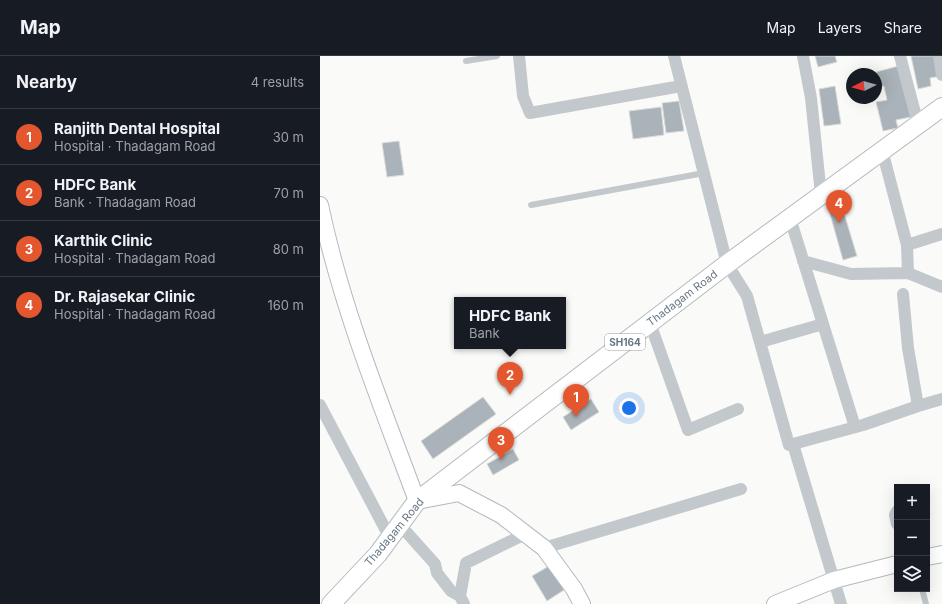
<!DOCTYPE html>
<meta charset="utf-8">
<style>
body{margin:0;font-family:Inter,sans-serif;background:#20242c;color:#f1f3f6}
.controls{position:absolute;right:12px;bottom:12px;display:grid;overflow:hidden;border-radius:0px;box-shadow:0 4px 16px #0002}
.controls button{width:36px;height:36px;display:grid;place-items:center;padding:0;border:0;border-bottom:1px solid #363941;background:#171b24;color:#f1f3f6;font:20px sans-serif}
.compass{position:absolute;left:526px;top:12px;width:36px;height:36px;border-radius:50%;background:#171b24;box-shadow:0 4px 16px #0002;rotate:264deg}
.you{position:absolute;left:309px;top:352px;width:14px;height:14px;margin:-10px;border:3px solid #fff;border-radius:50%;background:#1a73e8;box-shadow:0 0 0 6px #1a73e833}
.badge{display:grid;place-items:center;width:26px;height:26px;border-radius:50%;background:#e4572e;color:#fff;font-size:13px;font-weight:700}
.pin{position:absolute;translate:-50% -33px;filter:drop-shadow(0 1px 2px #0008)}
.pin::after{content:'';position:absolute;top:21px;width:14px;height:12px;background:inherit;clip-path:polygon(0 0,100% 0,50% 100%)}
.popup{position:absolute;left:134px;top:241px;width:112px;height:52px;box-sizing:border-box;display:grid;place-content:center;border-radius:0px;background:#171b24;filter:drop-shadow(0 1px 3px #0005);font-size:13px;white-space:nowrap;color:#9ea1a6}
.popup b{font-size:15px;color:#f1f3f6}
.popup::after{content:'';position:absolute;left:50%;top:100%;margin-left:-8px;border:8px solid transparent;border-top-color:#171b24}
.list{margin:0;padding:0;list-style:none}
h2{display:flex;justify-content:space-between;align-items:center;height:52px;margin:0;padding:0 16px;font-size:17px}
h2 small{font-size:13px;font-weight:400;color:#9ea1a6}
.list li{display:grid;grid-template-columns:26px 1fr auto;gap:12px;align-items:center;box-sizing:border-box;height:56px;padding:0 16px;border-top:1px solid #363941}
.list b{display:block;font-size:15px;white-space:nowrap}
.list p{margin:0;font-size:13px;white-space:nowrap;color:#9ea1a6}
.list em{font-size:13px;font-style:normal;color:#9ea1a6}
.icon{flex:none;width:22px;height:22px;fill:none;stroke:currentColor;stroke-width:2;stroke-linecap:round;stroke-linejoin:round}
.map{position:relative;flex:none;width:622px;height:548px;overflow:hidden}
header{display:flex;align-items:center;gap:24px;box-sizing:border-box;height:56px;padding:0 20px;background:#171b24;border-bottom:1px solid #363941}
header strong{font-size:19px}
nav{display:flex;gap:22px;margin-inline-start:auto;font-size:14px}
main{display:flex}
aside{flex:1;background:#171b24}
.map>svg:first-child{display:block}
</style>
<header>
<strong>Map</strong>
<nav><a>Map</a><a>Layers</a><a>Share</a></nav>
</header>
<main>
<aside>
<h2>Nearby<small>4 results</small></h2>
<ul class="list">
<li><span class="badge">1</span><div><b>Ranjith Dental Hospital</b><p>Hospital · Thadagam Road</p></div><em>30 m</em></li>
<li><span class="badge">2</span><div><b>HDFC Bank</b><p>Bank · Thadagam Road</p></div><em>70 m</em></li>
<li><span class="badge">3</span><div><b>Karthik Clinic</b><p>Hospital · Thadagam Road</p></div><em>80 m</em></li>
<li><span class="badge">4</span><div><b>Dr. Rajasekar Clinic</b><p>Hospital · Thadagam Road</p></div><em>160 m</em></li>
</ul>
</aside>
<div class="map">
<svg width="622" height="548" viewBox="0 0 622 548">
<rect width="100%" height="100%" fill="#fafaf8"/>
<path fill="#aab3b9" stroke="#dcdcda" d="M495 0H515L517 6 498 11Z
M591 0H616L621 20 610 22 611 30 598 33Z
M582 9 591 61 576 64 578 72 563 75 556 46 567 44 564 30 560 31 556 16Z
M515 30 521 68 504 70 499 33Z
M359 45 364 75 346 77 342 47Z
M341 51 344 79 313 83 309 55Z
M79 85 84 119 67 121 62 87Z
M521 147 537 200 523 204 508 151Z
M163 341 176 358 113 403 101 385Z
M271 343 279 356 251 374 243 361Z
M193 393 199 404 173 419 167 408Z
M229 510 244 534 227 545 212 520Z"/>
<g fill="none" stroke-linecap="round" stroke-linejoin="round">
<g stroke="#b3babf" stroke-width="18">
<path id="secondary" d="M0 149C21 250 61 348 97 445L139 437 181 459 224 492 254 533 262 548
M607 501 622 498
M455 548 514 524 577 508"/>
</g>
<g stroke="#b5babe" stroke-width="20">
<path id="primary" d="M11 548 58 498 97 445 407 208 622 51"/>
</g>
<path stroke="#c3c8cc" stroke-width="6" d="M146 5 177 0
M211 149 384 117
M602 533 606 548"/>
<path stroke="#c3c8cc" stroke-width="12" d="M199 0 203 40 210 57 361 30
M354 0 407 208 427 240 469 389 473 388
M483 0 491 42 501 139
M580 0 598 68
M619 0 622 19
M562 94 587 189 588 217
M470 162 535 371
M587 189 622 178
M483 205 531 218 588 217 622 231
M583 238 588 292 598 350
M330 267 368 374 418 353
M440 286 503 268
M0 349 70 482
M577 455 575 459 577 468
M80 469 115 508 117 517 131 535 140 540
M224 492 421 433
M144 548 140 540 146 507 205 478
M521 548 473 388 543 369 598 350 622 343"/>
<use href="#secondary" stroke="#fff" stroke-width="16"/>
<use href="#primary" stroke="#fff" stroke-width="18"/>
</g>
<g text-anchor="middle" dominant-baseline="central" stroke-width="4" stroke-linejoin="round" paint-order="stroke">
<rect fill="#fff" stroke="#939fa8" stroke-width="1" x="285" y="278" width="40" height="16" rx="3"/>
<g font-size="10" font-weight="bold" fill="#657683">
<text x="305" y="286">SH164</text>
</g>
<g font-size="11" fill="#657683" stroke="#fff">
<text transform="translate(362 242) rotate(-37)">Thadagam Road</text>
<text transform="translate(74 476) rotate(-50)">Thadagam Road</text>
</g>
</g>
</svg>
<div class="controls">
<button>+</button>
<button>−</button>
<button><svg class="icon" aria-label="layers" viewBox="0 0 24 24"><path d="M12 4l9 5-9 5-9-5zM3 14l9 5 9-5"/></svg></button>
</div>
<svg class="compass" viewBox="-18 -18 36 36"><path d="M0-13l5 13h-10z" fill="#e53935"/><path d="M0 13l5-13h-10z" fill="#9ea1a6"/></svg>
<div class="you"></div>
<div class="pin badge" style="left:256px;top:361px">1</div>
<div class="pin badge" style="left:190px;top:339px">2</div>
<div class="popup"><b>HDFC Bank</b>Bank</div>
<div class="pin badge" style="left:181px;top:404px">3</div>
<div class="pin badge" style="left:519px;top:167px">4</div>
</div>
</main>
